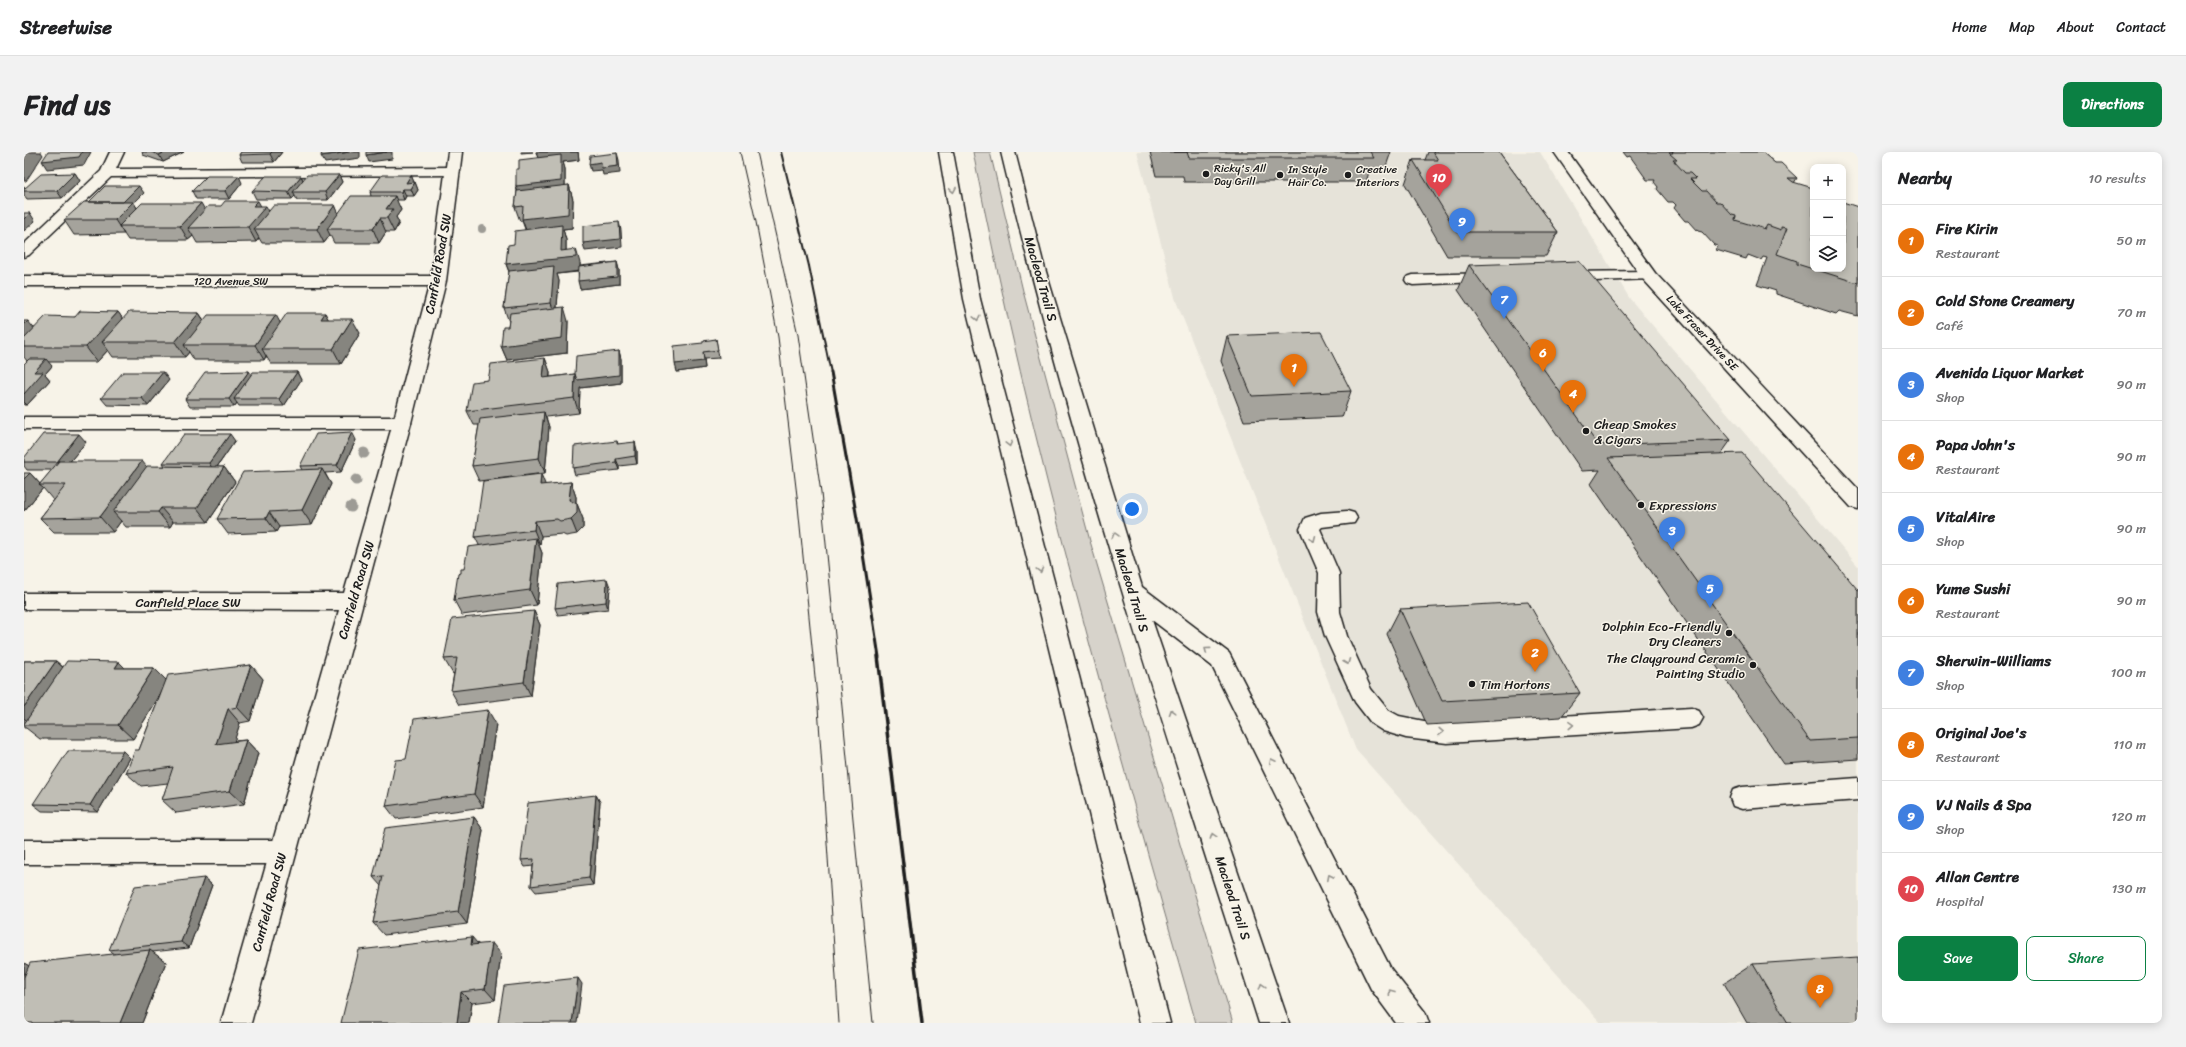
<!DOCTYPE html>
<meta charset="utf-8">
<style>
body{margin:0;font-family:Sriracha,sans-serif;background:#f2f2f2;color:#202124}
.controls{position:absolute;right:12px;top:12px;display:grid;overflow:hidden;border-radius:8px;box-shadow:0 2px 10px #0003}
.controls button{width:36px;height:36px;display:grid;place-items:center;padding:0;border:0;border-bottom:1px solid #e0e0e0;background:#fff;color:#202124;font:20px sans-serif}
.you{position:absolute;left:1108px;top:357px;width:14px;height:14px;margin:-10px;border:3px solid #fff;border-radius:50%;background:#1a73e8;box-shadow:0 0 0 6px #1a73e833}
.badge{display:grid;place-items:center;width:26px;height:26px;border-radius:50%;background:#0b8043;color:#fff;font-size:13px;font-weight:700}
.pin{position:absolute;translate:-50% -33px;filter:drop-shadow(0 1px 2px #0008)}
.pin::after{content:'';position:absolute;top:21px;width:14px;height:12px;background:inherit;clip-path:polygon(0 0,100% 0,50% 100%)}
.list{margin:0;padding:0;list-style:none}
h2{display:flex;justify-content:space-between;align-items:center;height:52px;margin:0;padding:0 16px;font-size:17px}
h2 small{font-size:13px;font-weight:400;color:#757577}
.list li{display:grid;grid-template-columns:26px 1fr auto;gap:12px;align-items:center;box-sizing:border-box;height:72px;padding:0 16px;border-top:1px solid #e0e0e0}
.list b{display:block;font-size:15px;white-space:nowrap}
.list p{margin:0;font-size:13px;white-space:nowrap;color:#757577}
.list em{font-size:13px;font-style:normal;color:#757577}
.actions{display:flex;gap:8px;padding:12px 16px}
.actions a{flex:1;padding:9px 0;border:1px solid #0b8043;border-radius:8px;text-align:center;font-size:14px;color:#0b8043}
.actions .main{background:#0b8043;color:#fff}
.icon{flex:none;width:22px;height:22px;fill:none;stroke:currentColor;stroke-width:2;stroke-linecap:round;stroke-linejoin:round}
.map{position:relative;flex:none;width:1834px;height:871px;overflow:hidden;border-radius:8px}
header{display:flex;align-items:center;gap:24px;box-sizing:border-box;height:56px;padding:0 20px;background:#fff;border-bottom:1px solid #e0e0e0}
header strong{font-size:19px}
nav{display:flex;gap:22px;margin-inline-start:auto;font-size:14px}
.intro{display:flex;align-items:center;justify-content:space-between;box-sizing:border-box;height:96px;padding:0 24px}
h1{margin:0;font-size:28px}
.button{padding:10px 18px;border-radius:8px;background:#0b8043;color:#fff;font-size:14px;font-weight:700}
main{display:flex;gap:24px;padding:0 24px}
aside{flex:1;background:#fff;border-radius:8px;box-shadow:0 2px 10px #0003}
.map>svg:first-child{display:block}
</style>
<header>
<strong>Streetwise</strong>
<nav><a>Home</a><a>Map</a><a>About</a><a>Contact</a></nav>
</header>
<div class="intro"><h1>Find us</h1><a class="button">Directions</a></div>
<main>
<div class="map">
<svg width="1834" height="871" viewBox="0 0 1834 871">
<rect width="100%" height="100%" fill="#f7f3e8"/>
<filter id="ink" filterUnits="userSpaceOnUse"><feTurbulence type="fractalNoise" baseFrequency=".025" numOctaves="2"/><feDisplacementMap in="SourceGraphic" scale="8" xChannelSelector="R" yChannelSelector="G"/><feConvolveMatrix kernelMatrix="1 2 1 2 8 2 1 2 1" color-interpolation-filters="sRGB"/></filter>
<g filter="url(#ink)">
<path fill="#e6e3d9" d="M1113 0H1516L1606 147 1834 414V871H1577L1332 598 1152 149Z"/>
<path fill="#d7d3cb" stroke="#7a7874" d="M949 0H966L999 139 1066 389 1209 871H1172C1090 583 1006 294 949 0Z"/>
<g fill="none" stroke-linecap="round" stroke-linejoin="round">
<g stroke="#1c1c1c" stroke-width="3">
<path id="service" d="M86 0H100L92 17 429 15 436 19 429 23 87 25 5 103 0 105V92L77 19Z
M1625 119 1630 121 1633 124 1630 127 1539 130 1534 128 1531 125 1534 122 1539 120Z
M1468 121 1474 123 1476 126 1474 129 1389 133 1383 131 1381 128 1383 125 1389 123Z
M0 265H378L384 267 387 271 384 275 378 277H0Z
M1323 359 1330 361 1333 366 1330 371 1298 375 1296 377 1315 421 1316 460 1323 484 1347 537 1364 558 1375 564 1400 569 1423 571 1667 556 1675 559 1679 566 1675 573 1667 576 1423 591 1382 586 1359 579 1348 572 1331 550 1301 484 1294 460 1295 421 1276 377 1281 366 1297 361Z
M1834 626V648L1718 657 1709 654 1706 646 1709 638 1718 635Z
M0 688H258L267 692 271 700 267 708 258 712H0Z"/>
</g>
<g stroke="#1c1c1c" stroke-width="3">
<path id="minor" d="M424 0H438L422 129 387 271 227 871H197L315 458 0 457V441H320L369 271 405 134H0V124H407Z
M1530 0H1544L1631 121 1834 337V357L1827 355 1619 127Z"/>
</g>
<g stroke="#1c1c1c" stroke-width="3">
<path id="trunk" d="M915 0H929L956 147 1146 871H1116L940 147Z
M977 0H991L1019 110 1118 435 1205 501 1367 817 1401 860 1405 871H1372L1347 837 1188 514 1128 468 1265 871H1235C1143 583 1047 295 977 0Z"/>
</g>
<use href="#service" fill="#f7f3e8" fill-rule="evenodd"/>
<use href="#minor" fill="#f7f3e8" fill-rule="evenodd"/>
<use href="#trunk" fill="#f7f3e8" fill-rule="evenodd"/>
<path stroke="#1c1c1c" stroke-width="1" d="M716 0 732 70 754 185 773 344 794 555 815 871
M733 0 774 183 797 341 849 871"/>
<path stroke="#1c1c1c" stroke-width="2" d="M757 0 785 114 807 221"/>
<path stroke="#1c1c1c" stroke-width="3" d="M807 220 837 389 855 505"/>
<path stroke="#1c1c1c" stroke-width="3.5" d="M854 504 898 871"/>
</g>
<g fill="#9d9b95">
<circle cx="458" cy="77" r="4"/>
<circle cx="340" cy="301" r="5.5"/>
<circle cx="332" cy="328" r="5.5"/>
<circle cx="327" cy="355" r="5.5"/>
</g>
<path fill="#a5a39c" stroke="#1c1c1c" d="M118 0H160L139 10 119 3Z
M217 0H258L250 10H218L215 3Z
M512 0H554L555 8 539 10 541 17V34L545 33 549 48 548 76 539 77 542 88V98L556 111V114L593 110 595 118V132L556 137 554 120 533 122 535 129 533 155 544 169 543 201 483 208 477 194 484 175 485 170 480 156 485 120 482 112 490 92 501 77 498 69H496L491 55 493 39 492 34 495 17 514 6Z
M1126 0H1367L1361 17H1346L1342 30H1160L1159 24H1132Z
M1404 0H1475L1534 80 1522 104H1423L1381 32 1389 8H1401Z
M1599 0H1738L1751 11 1773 26 1770 31 1789 117 1834 55V164L1815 159 1812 162 1752 142V139L1733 133 1743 106 1739 105 1737 108 1724 103 1722 107 1692 98 1694 94 1690 93 1678 80 1674 79 1665 69H1661L1650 56 1652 53 1649 50H1644L1633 37 1634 35 1630 30 1631 28H1623L1606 4 1603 5Z
M51 21 56 29 38 46 3 47 0 43V34L1 36Z
M315 23 318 30 304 48H273L271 44 268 47H232L228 39 277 24 279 28Z
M387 23 390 31 391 30 394 38 390 44H382L380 48H372L377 58 372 65 375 71 370 80H362L355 91H310L306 83 300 91H238L235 86 232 90 173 91 169 84 164 88H104L100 82 50 83 40 68 65 50 120 41 110 51 113 56 181 58 236 54 245 59 311 53 314 61 347 44 346 40Z
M218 31 205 47H172L168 39Z
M1445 113 1707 288 1697 302 1834 438V607L1760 612 1567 332 1576 318 1558 319 1434 138Z
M94 160 99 167 175 161 180 168 257 171 301 161 304 167 336 181 317 212H247L242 204 240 208H170L165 200 161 205H89L84 198 73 210H24L28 214 21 222 26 228 3 253H0V212L3 209 0 205V169L10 176 51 165Z
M1203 184 1327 239 1318 265 1220 269 1197 209Z
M692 187 695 206 680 207 681 216 653 220 679 191Z
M595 199 597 207V231L556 236V237L555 261 522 265 525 275 521 321 455 329 448 314 455 273H450L443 259 464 228 521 206 526 220V225L551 222Z
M225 219 227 223 273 220 277 228 260 254H215L213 251 210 255H166L161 247Z
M145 228 124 254 83 253 77 246Z
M332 288 317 320 301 321 307 332 288 373 255 375 252 380 204 382 193 367 278 318 276 314Z
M211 289 193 315H200L211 330 184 370H149L146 375H102L97 369 89 380H30L16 366 30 348H29L19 336 0 359 6 321 16 332 28 318H3L0 314V306L62 290 46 309 123 315 141 314 139 311Z
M593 289 594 292 613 298V312L595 314V318L551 323 549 316Z
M547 330 552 345V351L553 352 559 367V376L553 382 542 384 538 382 517 384 516 393H515L518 401 513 453 438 463 430 448 437 421 440 417 455 393 451 385 521 333Z
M586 435 584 457 534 463 531 456Z
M1376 457 1556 541 1537 565 1403 573 1363 482Z
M510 459 516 473 507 544 435 553 427 539 430 521 429 522 420 507Z
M0 509H32L39 515 95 510 101 516H130L142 528 227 513 239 527 226 569 216 571 210 589 222 588 234 601 220 652 152 661 138 648 144 631 117 634 102 621 115 598 137 541 109 587H16L2 576H0Z
M472 572 459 655 372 667 362 654 382 607Z
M106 606 74 660 18 659 9 652Z
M572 643 576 650 569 733 512 740 507 734 509 714 501 715 497 708Z
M450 665 459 678 443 772 360 783 349 771 357 734 349 725Z
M180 726 188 733 165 796 128 800 142 810 118 871H0V811L5 814 91 802 85 798Z
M454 792 477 802 471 848 448 851 445 871H317Z
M1729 812 1834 871H1723L1700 831Z"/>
<path fill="#86857f" stroke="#1c1c1c" d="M0 0H17L19 3 2 29H0Z
M58 0H67L60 13 23 17 18 9Z
M141 0H160L139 10 135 3Z
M248 0H258L250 10 246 2Z
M326 0H336V6L301 11 297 4Z
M363 0H368V7L345 10 342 3Z
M497 0H509L497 1Z
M512 0H554L555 8 539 10 541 17V43L496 48 492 34 516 13Z
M593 1 595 8 596 21 579 23 578 18 567 19 565 12Z
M51 21 56 29 38 46 33 39Z
M315 23 318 30 304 48 301 40Z
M387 23 390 30 386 37 382 31Z
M215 24 218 31 205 47 201 39Z
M277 24 281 32 269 40 271 44 268 47 264 40Z
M391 30 394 38 390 44 387 37Z
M545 33 549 48 548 76 539 77 542 88V106L552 97 556 111V119L533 122 535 129 532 166 527 151 488 127 482 112 537 99 503 81 498 67Z
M115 34 120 41 110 51 118 64 95 74 100 82 91 68 99 50Z
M379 37 382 44 380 48 377 40Z
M371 44 377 58 372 65 375 71 370 80 363 66 362 57Z
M234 49 239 58 242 54 250 68 230 77 235 86 232 90 224 75 229 54Z
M177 51 185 65 164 76 169 84 164 88 156 74Z
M311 53 317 67 303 77 306 83 300 91 293 77Z
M6 61 11 69 0 79V67Z
M356 66 362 80 355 91 349 77Z
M595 70 597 78 598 95 561 99 559 91Z
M593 110 595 118V132L556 137 554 129Z
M540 155 544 169 543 201 483 208 477 194Z
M94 160 104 174 78 190 84 198 73 210 62 195Z
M175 161 184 175 160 193 165 200 161 205 151 190Z
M301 161 309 176 297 167Z
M252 163 260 178 238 197 242 204 240 208 231 193Z
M328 167 336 181 317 212 309 197Z
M4 169 16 184 0 195V173Z
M595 199 597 207V231L556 236V237L555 261 550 246 551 222Z
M679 200 681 216 653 220 651 212Z
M521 206 526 220 524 241 519 226Z
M22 207 28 214 21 222 26 228 3 253 0 250V242L10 220Z
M225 219 230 227 210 247 213 251 210 255 205 247Z
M139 220 145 228 124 254 118 246Z
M273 220 277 228 260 254 255 247Z
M520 260 525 275 521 321 515 306Z
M328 280 332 288 317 320 313 313Z
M55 282 62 290 39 318 33 310Z
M206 282 211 289 190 319 185 311Z
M611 290 613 298V312L611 304Z
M592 307 595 314V318L592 310Z
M118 309 130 324 89 360 97 369 89 380 76 365Z
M200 315 211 330 184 370 173 356Z
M298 317 307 332 288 373 278 358Z
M6 321 17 333H15L19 336 0 359V327Z
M517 322 523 337 516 333Z
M547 330 552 345 551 362 545 348Z
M553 352 559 367V376L553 382 547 367Z
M137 356 149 370 146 375 134 360Z
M245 360 255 375 252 380 242 366Z
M511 369 517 384 516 393 510 378Z
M512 386 518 401 513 453 506 438Z
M583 427 586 435 584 457 582 450Z
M510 459 516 473 507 544 500 530Z
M32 509 47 523 8 573 0 566V555Z
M95 510 109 524 91 516Z
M227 513 239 527 226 569 213 555Z
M130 516 144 530 109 587 94 573Z
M204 557 216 571 205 606 192 592Z
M464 558 472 572 459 655 450 642Z
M222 588 234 601 220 652 206 639Z
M99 599 106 606 74 660 66 653Z
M572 643 576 650 569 733 565 726Z
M450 665 459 678 443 772 434 760Z
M180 726 188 733 165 796 157 790Z
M448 785 458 797 447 793Z
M468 791 477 802 471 848 461 837Z
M126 798 142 810 118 871H96Z
M0 811 7 815 0 827Z
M554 826 558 832 553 871H548Z
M437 840 448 851 445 871H433Z"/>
<path fill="#c0beb5" stroke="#1c1c1c" d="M0 0H3L0 4Z
M24 0H58L55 5 18 9Z
M127 0H141L135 3Z
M217 0H248L246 2 215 3Z
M298 0H326L297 4Z
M342 0H363L342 3Z
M1150 0H1346L1350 6H1165L1163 0Z
M1409 0H1475L1534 80H1433L1389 8H1414Z
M1648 0H1738L1751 11H1757L1773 26H1764L1769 30 1789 36V117L1773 112V109L1753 102 1763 76 1757 75V78L1743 73 1741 77 1711 68 1712 64 1708 63 1696 50H1692L1682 39H1678L1666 27H1672L1666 21H1661L1649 8H1653L1645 1H1649Z
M593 1 594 14 578 16 577 10 565 12 566 4Z
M537 3V29L492 34V17H495V8Z
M51 21 33 39H0V37L17 22Z
M283 23H315L301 40H269Z
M358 23H387L382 31 391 30 387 37H379L377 40H346Z
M183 24H215L201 39H168Z
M242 24H277L264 40 228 39Z
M545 33 544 62 498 67 499 54 491 55 493 39Z
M81 34H115L99 50H65Z
M327 44H371L362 57H369L363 66H356L349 77H303Z
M201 49H234L229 54H242L224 75 164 76 184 54H197Z
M60 50H109L91 68H40Z
M1819 50 1834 55V131L1790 117H1819Z
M118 51H177L156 74H95Z
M250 53H311L293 77H230Z
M0 61H6L0 67Z
M595 70 596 87 559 91V74Z
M538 73 537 99 552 97V105L482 112 484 93 490 92 491 79Z
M1555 109 1707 288 1574 293 1445 113Z
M593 110V125L554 129 555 115Z
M530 114 527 151 480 156 485 119Z
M540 155 538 186 477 194 479 175H484L486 161Z
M56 159 94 160 62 195H0V187L22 164 51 165Z
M105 160 175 161 151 190H78Z
M263 161H301L297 167H328L309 197H238Z
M184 163H252L231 193H160Z
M0 169H4L0 173Z
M1297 180 1327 239 1228 244 1203 184Z
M692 187 694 198 679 200 680 209 651 212 650 194 679 191V189Z
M595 199V223L553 228 551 222 552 204Z
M521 206 519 226 551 222 550 246 443 259 448 230 464 228 467 212Z
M5 207H22L10 220H19L0 242V212Z
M225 219 205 247H161L181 220Z
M99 220H139L118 246H77Z
M229 220H273L255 247H210Z
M520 260 515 306 448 314 456 267Z
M328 280 313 313 276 314 292 282Z
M19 282H55L33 310H0V306Z
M160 282H206L185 311H139Z
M593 289V292L611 290V304L592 307V310L549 316 550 294Z
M1718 301 1834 438V586L1786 589 1584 306Z
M35 309H118L76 365 16 366 42 333H15Z
M123 314 200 315 173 356H137L134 360H89Z
M298 317 278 358 245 360 242 366 193 367 219 320Z
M0 321H6L0 327Z
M517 322 516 333 547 330 545 348 553 352V361L547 367 536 369 533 367 511 369 510 378 451 385 459 329Z
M512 386 506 438 430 448 434 422 437 421V417H440L444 395Z
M583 427 582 450 531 456 534 432Z
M1504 450 1556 541 1418 549 1376 457Z
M510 459 500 530 427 539 433 506 420 507 428 467Z
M0 509H32L0 555Z
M43 509 95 510 91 516H130L94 573H0V572Z
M227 513 213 555 204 557 192 592 222 588 206 639 138 648 149 615 102 621 111 598H115L144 523Z
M464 558 450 642 362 654 372 608 382 607 390 567Z
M44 599H99L66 653 9 652Z
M572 643 565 726 507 734 510 707 497 708 504 651Z
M450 665 434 760 349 771 359 724 349 725 361 676Z
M180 726 157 790 85 798 111 734Z
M448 785 447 793 468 791 461 837 437 840 433 871H317L335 798Z
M126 798 96 871H0V825L6 811Z
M1834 805V871H1764L1729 812Z
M554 826 548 871H474L480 834Z"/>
<defs><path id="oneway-chevron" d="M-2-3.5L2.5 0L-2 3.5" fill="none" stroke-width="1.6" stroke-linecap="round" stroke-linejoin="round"/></defs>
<g stroke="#94928c">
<use href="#oneway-chevron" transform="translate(929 38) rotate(80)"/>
<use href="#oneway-chevron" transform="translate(953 166) rotate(76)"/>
<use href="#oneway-chevron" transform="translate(985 292) rotate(76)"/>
<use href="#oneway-chevron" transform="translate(1091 383) rotate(-106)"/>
<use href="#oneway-chevron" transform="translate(1289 387) rotate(67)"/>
<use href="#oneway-chevron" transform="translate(1016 418) rotate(76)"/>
<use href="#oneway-chevron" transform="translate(1183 498) rotate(-143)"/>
<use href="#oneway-chevron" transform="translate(1323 510) rotate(68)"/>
<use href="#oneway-chevron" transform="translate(1148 560) rotate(-108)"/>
<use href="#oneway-chevron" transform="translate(1547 573) rotate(-3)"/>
<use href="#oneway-chevron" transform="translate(1417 580) rotate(2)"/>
<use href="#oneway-chevron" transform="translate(1248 609) rotate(-117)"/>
<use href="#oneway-chevron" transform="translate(1189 684) rotate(-108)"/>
<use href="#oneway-chevron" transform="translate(1306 725) rotate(-117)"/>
<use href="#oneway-chevron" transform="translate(1238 834) rotate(-108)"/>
<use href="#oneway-chevron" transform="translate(1367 840) rotate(-126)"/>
</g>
</g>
<g fill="#1c1c1c" stroke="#f7f3e8" stroke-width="1.5">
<circle cx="1182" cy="22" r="4"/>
<circle cx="1256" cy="23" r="4"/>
<circle cx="1324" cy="23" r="4"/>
<circle cx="1562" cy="279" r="4"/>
<circle cx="1617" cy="353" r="4"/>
<circle cx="1705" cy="481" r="4"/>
<circle cx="1729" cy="513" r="4"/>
<circle cx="1448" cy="532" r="4"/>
</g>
<g text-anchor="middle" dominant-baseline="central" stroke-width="3" stroke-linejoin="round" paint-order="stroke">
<g font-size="11" fill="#1c1c1c" stroke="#f7f3e8" text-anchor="start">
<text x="1190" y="16">Ricky's All<tspan x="1190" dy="13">Day Grill</tspan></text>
<text x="1264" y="17">In Style<tspan x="1264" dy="13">Hair Co.</tspan></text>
<text x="1332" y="17">Creative<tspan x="1332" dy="13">Interiors</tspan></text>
</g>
<g font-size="11" fill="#1c1c1c" stroke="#f7f3e8">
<text x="207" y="129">120 Avenue SW</text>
<text transform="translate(1678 181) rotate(47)">Lake Fraser Drive SE</text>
</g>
<g font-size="13" fill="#1c1c1c" stroke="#f7f3e8">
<text transform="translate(414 112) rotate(-80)">Canfield Road SW</text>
<text transform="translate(1017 127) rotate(74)">Macleod Trail S</text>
<text transform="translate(332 438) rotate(-74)">Canfield Road SW</text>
<text transform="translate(1108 438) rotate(73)">Macleod Trail S</text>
<text x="164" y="450">Canfield Place SW</text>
<text transform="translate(1209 746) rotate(72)">Macleod Trail S</text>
<text transform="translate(245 750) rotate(-75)">Canfield Road SW</text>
</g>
<g font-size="13" fill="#1c1c1c" stroke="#f7f3e8" text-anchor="start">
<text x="1570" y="272">Cheap Smokes<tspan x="1570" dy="15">&amp; Cigars</tspan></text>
<text x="1625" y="353">Expressions</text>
<text x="1697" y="474" text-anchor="end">Dolphin Eco-Friendly<tspan x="1697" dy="15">Dry Cleaners</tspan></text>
<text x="1721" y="506" text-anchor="end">The Clayground Ceramic<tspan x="1721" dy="15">Painting Studio</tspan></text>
<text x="1456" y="532">Tim Hortons</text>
</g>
</g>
</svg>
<div class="controls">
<button>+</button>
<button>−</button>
<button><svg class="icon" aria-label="layers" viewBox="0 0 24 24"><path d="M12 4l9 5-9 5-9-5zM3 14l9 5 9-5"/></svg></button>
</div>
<div class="you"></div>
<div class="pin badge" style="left:1270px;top:235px;background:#e8710a">1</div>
<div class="pin badge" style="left:1511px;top:520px;background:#e8710a">2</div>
<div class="pin badge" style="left:1648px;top:398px;background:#3f7fe0">3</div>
<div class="pin badge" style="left:1549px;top:261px;background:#e8710a">4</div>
<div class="pin badge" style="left:1686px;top:456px;background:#3f7fe0">5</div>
<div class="pin badge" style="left:1519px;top:220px;background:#e8710a">6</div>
<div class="pin badge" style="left:1480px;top:167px;background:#3f7fe0">7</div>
<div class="pin badge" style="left:1796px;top:856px;background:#e8710a">8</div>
<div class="pin badge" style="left:1438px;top:89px;background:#3f7fe0">9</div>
<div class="pin badge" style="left:1415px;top:45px;background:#e0444e">10</div>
</div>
<aside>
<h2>Nearby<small>10 results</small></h2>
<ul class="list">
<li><span class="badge" style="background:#e8710a">1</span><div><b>Fire Kirin</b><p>Restaurant</p></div><em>50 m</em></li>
<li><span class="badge" style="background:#e8710a">2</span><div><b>Cold Stone Creamery</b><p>Café</p></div><em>70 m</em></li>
<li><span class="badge" style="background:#3f7fe0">3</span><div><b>Avenida Liquor Market</b><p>Shop</p></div><em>90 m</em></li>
<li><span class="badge" style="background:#e8710a">4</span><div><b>Papa John's</b><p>Restaurant</p></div><em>90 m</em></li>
<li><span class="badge" style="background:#3f7fe0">5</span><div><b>VitalAire</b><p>Shop</p></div><em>90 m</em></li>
<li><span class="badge" style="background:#e8710a">6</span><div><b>Yume Sushi</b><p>Restaurant</p></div><em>90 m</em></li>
<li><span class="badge" style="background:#3f7fe0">7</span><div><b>Sherwin-Williams</b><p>Shop</p></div><em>100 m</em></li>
<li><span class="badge" style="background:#e8710a">8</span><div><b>Original Joe's</b><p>Restaurant</p></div><em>110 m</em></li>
<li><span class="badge" style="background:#3f7fe0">9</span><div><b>VJ Nails &amp; Spa</b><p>Shop</p></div><em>120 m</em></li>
<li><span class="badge" style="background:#e0444e">10</span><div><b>Allan Centre</b><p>Hospital</p></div><em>130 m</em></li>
</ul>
<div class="actions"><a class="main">Save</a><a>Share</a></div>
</aside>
</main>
